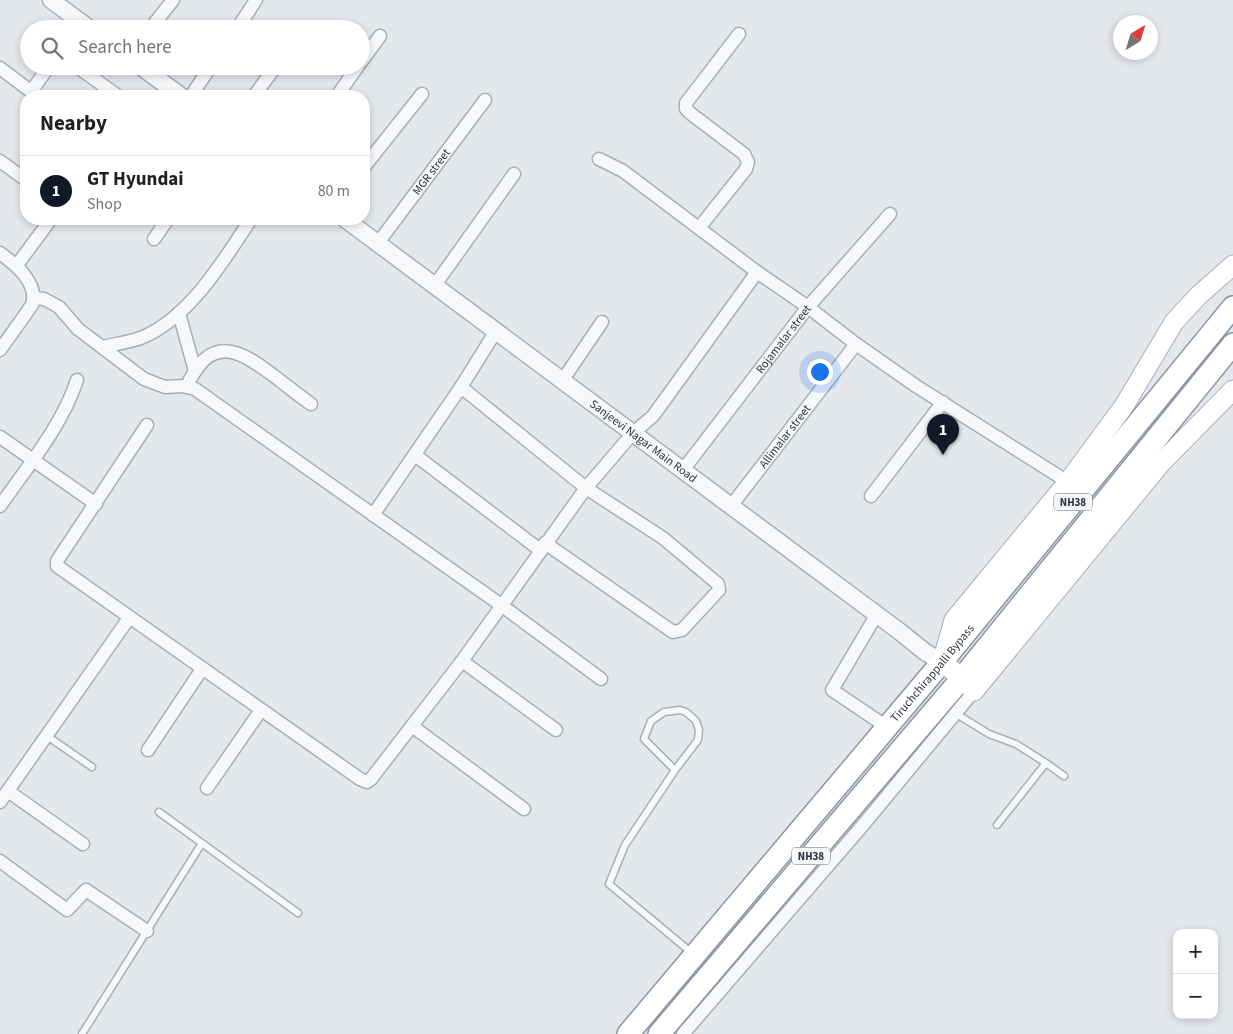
<!DOCTYPE html>
<meta charset="utf-8">
<style>
body{margin:0;font-family:"Source Sans 3",sans-serif;background:#f6f6f6;color:#202124}
.controls{position:absolute;right:15px;bottom:15px;display:grid;overflow:hidden;border-radius:10px;box-shadow:0 2px 8px #0003}
.controls button{width:45px;height:45px;display:grid;place-items:center;padding:0;border:0;border-bottom:1px solid #e0e0e0;background:#fff;color:#202124;font:25px sans-serif}
.compass{position:absolute;left:1113px;top:15px;width:45px;height:45px;border-radius:50%;background:#fff;box-shadow:0 2px 8px #0003;rotate:38deg}
.you{position:absolute;left:819px;top:371px;width:18px;height:18px;margin:-12px;border:4px solid #fff;border-radius:50%;background:#1a73e8;box-shadow:0 0 0 8px #1a73e833}
.badge{display:grid;place-items:center;width:32px;height:32px;border-radius:50%;background:#111827;color:#fff;font-size:16px;font-weight:700}
.pin{position:absolute;translate:-50% -41px;filter:drop-shadow(0 1px 2px #0008)}
.pin::after{content:'';position:absolute;top:26px;width:18px;height:15px;background:inherit;clip-path:polygon(0 0,100% 0,50% 100%)}
.list{margin:0;padding:0;list-style:none}
h2{display:flex;justify-content:space-between;align-items:center;height:65px;margin:0;padding:0 20px;font-size:21px}
h2 small{font-size:16px;font-weight:400;color:#757577}
.list li{display:grid;grid-template-columns:32px 1fr auto;gap:15px;align-items:center;box-sizing:border-box;height:70px;padding:0 20px;border-top:1px solid #e0e0e0}
.list b{display:block;font-size:19px;white-space:nowrap}
.list p{margin:0;font-size:16px;white-space:nowrap;color:#757577}
.list em{font-size:16px;font-style:normal;color:#757577}
.icon{flex:none;width:28px;height:28px;fill:none;stroke:currentColor;stroke-width:2;stroke-linecap:round;stroke-linejoin:round}
.map{position:relative;flex:none;width:1233px;height:1034px;overflow:hidden}
.search{position:absolute;background:#fff;box-shadow:0 2px 8px #0003;left:20px;top:20px;width:350px;height:55px;display:flex;align-items:center;gap:12px;box-sizing:border-box;padding:0 18px;border-radius:28px;color:#757577;font-size:19px}
.panel{position:absolute;background:#fff;box-shadow:0 2px 8px #0003;left:20px;top:90px;width:350px;height:135px;border-radius:20px}
.map>svg:first-child{display:block}
</style>
<div class="map">
<svg width="1233" height="1034" viewBox="0 0 1233 1034">
<rect width="100%" height="100%" fill="#e4e7ec"/>
<g fill="none" stroke-linecap="round" stroke-linejoin="round">
<g stroke="#a9aeb7" stroke-width="9">
<path id="service" d="M955 713 989 734 1016 744 1046 763 997 825
M47 736 92 767
M1046 763 1064 776
M675 770 644 739 651 721 664 712 680 710 686 712 696 721 699 730 698 740 675 770 625 845 609 884 692 953
M159 812 298 913
M82 1034 202 843"/>
</g>
<g stroke="#a9aeb7" stroke-width="15">
<g id="minor">
<path d="M150 29 173 0"/>
<path d="M237 29 256 0"/>
<path d="M361 62 380 36"/>
<path d="M76 66 118 96"/>
<path d="M0 68 37 96"/>
<path d="M31 92 49 66"/>
<path d="M191 96 211 66"/>
<path d="M254 96 276 66"/>
<path d="M337 96 358 66"/>
<path d="M599 159 623 171 757 272 808 307 856 344 916 386 1068 482"/>
<path d="M0 161 26 180"/>
<path d="M364 167 422 94"/>
<path d="M699 228 746 169 748 162 744 154 690 113 686 109V103L739 34"/>
<path d="M154 239 168 219"/>
<path id="s1" d="M378 243 485 100"/>
<path d="M0 253C15 264 39 283 32 305L0 350"/>
<path d="M17 265 51 219"/>
<path d="M435 285 514 174"/>
<path d="M34 298 44 299 59 307 78 329 144 379 165 387 184 386 195 389 501 605 601 679"/>
<path d="M179 313 195 371"/>
<path d="M102 347C115 344 131 342 143 337 190 317 224 260 251 219"/>
<path d="M562 381 602 322"/>
<path d="M187 387C189 379 194 373 198 367 221 335 251 359 274 376 286 385 298 395 311 404"/>
<path d="M461 387 586 488 663 538 718 584 719 590 682 630 673 632 545 543"/>
<path d="M147 425 57 561V566L360 779 367 782 371 779 462 661 586 488 633 433 653 416 757 272"/>
<path d="M0 437 96 504"/>
<path d="M415 455 540 550"/>
<path id="s2" d="M683 470 808 307 890 214"/>
<path d="M871 496 943 402"/>
<path d="M0 506C28 466 62 426 77 380"/>
<path id="s3" d="M731 506 856 344"/>
<path d="M373 515 461 387 496 331"/>
<path d="M877 614 832 690 887 727"/>
<path d="M462 661 556 730"/>
<path d="M412 726 524 809"/>
<path d="M148 750 202 669"/>
<path d="M207 788 261 710"/>
<path d="M8 791 83 844"/>
<path d="M0 802 129 618"/>
<path d="M0 861 67 910 86 890 147 931"/>
<path d="M683 1034 863 825 974 691"/>
</g>
</g>
<g stroke="#a9aeb7" stroke-width="19">
<g id="tertiary">
<path d="M51 0 90 29"/>
<path d="M140 66 181 96"/>
<path id="s4" d="M345 219 899 631 925 652 942 662"/>
</g>
</g>
<g stroke="#a9aeb7" stroke-width="21">
<path id="secondary" d="M1233 265 1198 296 1174 322 1124 406 1068 482 954 620 942 662 962 678 974 691 1161 463 1233 390"/>
</g>
<g stroke="#8b94a3" stroke-width="24">
<g id="trunk">
<path id="s5" d="M628 1034 942 662 1233 307"/>
<path d="M659 1034 962 678 1233 344"/>
</g>
</g>
<use href="#service" stroke="#f7f8fa" stroke-width="6"/>
<use href="#minor" stroke="#f7f8fa" stroke-width="12"/>
<use href="#tertiary" stroke="#f7f8fa" stroke-width="16"/>
<use href="#secondary" stroke="#fff" stroke-width="19"/>
<use href="#trunk" stroke="#fff" stroke-width="21"/>
</g>
<g text-anchor="middle" dominant-baseline="central" stroke-width="4" stroke-linejoin="round" paint-order="stroke">
<g fill="#f4f6f9" stroke="#676e7b" stroke-width="1">
<rect x="1054" y="493.5" width="38" height="17" rx="4"/>
<rect x="792" y="847.5" width="38" height="17" rx="4"/>
</g>
<g font-size="11" font-weight="bold" fill="#2b3445">
<text x="1073" y="502">NH38</text>
<text x="811" y="856">NH38</text>
</g>
<g font-size="12" fill="#2b3445" stroke="#f4f6f9">
<text stroke="none"><textPath href="#s1" startOffset="89">MGR street</textPath></text>
<text stroke="none"><textPath href="#s2" startOffset="165">Rojamalar street</textPath></text>
<text stroke="none"><textPath href="#s3" startOffset="88">Allimalar street</textPath></text>
<text stroke="none"><textPath href="#s4" startOffset="372">Sanjeevi Nagar Main Road</textPath></text>
<text stroke="none"><textPath href="#s5" startOffset="472">Tiruchchirappalli Bypass</textPath></text>
</g>
</g>
</svg>
<div class="controls">
<button>+</button>
<button>−</button>
</div>
<svg class="compass" viewBox="-18 -18 36 36"><path d="M0-13l5 13h-10z" fill="#e53935"/><path d="M0 13l5-13h-10z" fill="#757577"/></svg>
<div class="you"></div>
<div class="pin badge" style="left:943px;top:455px">1</div>
<div class="search"><svg class="icon" aria-label="search" viewBox="0 0 24 24"><circle cx="10" cy="10" r="6"/><path d="M15 15l6 6"/></svg>Search here</div>
<section class="panel">
<h2>Nearby<small></small></h2>
<ul class="list">
<li><span class="badge">1</span><div><b>GT Hyundai</b><p>Shop</p></div><em>80 m</em></li>
</ul>
</section>
</div>
